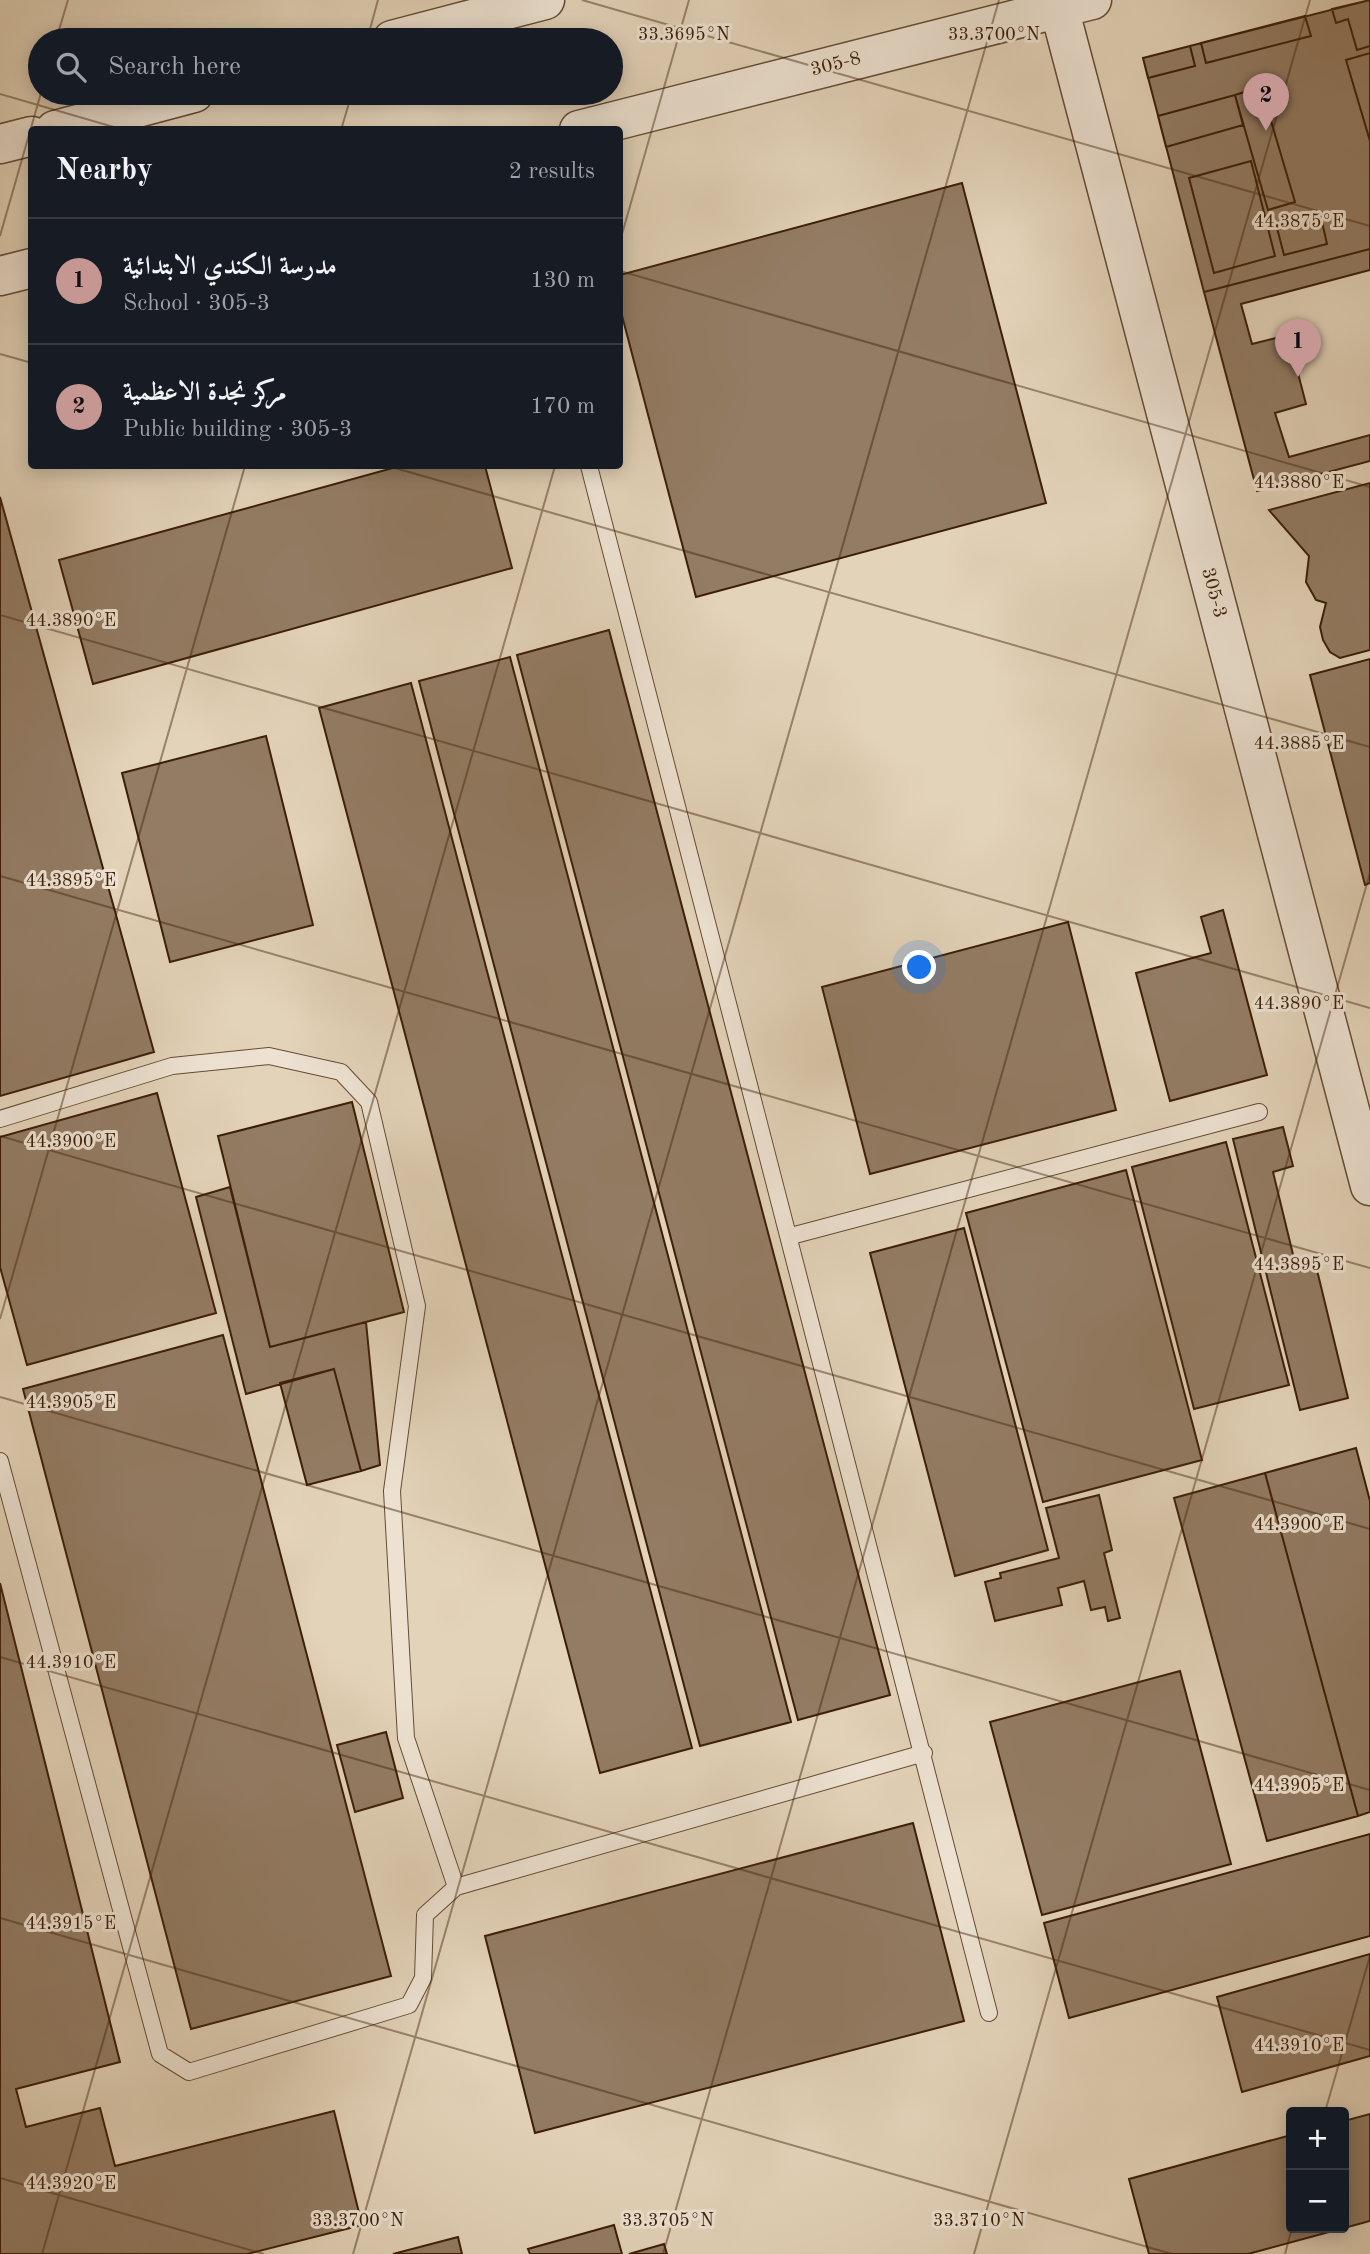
<!DOCTYPE html>
<meta charset="utf-8">
<style>
body{margin:0;font-family:"Old Standard TT",Amiri,serif;background:#20242c;color:#f1f3f6}
.controls{position:absolute;right:21px;bottom:21px;display:grid;overflow:hidden;border-radius:7px;box-shadow:0 4px 18px #0003}
.controls button{width:63px;height:63px;display:grid;place-items:center;padding:0;border:0;border-bottom:2px solid #363941;background:#171b24;color:#f1f3f6;font:35px sans-serif}
.you{position:absolute;left:920px;top:968px;width:24px;height:24px;margin:-18px;border:5px solid #fff;border-radius:50%;background:#1a73e8;box-shadow:0 0 0 10px #1a73e833}
.badge{display:grid;place-items:center;width:46px;height:46px;border-radius:50%;background:#c59692;color:#111;font-size:23px;font-weight:700}
.pin{position:absolute;translate:-50% -58px;filter:drop-shadow(0 2px 4px #0008)}
.pin::after{content:'';position:absolute;top:37px;width:24px;height:21px;background:inherit;clip-path:polygon(0 0,100% 0,50% 100%)}
.list{margin:0;padding:0;list-style:none}
h2{display:flex;justify-content:space-between;align-items:center;height:91px;margin:0;padding:0 28px;font-size:30px}
h2 small{font-size:23px;font-weight:400;color:#9ea1a6}
.list li{display:grid;grid-template-columns:46px 1fr auto;gap:21px;align-items:center;box-sizing:border-box;height:126px;padding:0 28px;border-top:2px solid #363941}
.list b{display:block;font-size:26px;white-space:nowrap}
.list p{margin:0;font-size:23px;white-space:nowrap;color:#9ea1a6}
.list em{font-size:23px;font-style:normal;color:#9ea1a6}
.icon{flex:none;width:38px;height:38px;fill:none;stroke:currentColor;stroke-width:2;stroke-linecap:round;stroke-linejoin:round}
.map{position:relative;flex:none;width:1370px;height:2254px;overflow:hidden}
.search{position:absolute;background:#171b24;box-shadow:0 4px 18px #0003;left:28px;top:28px;width:595px;height:77px;display:flex;align-items:center;gap:18px;box-sizing:border-box;padding:0 24px;border-radius:38px;color:#9ea1a6;font-size:26px}
.panel{position:absolute;background:#171b24;box-shadow:0 4px 18px #0003;left:28px;top:126px;width:595px;height:343px;border-radius:7px}
.map>svg:first-child{display:block}
</style>
<div class="map">
<svg width="1370" height="2254" viewBox="0 0 1370 2254">
<rect width="100%" height="100%" fill="#e3d3b9"/>
<filter id="stains"><feTurbulence type="fractalNoise" baseFrequency=".00286" numOctaves="4"/><feColorMatrix values="0 0 0 0 .2 0 0 0 0 .09 0 0 0 0 .02 0 0 0 .5 -.17"/></filter>
<radialGradient id="worn" r=".72"><stop offset=".6" stop-color="#630" stop-opacity="0"/><stop offset="1" stop-color="#630" stop-opacity=".3"/></radialGradient>
<path fill="#937c64" stroke="#3c1e07" stroke-width="2" d="M1370 0V249L1204 292 1143 58Z
M1370 0V46L1357 50 1348 19 1336 23 1332 9Z
M1305 16 1311 36 1206 63 1201 43Z
M1190 46 1195 66 1148 78 1143 58Z
M1370 53V141L1346 60Z
M1261 87 1295 202 1268 210 1235 95Z
M1235 95 1243 125 1166 147 1158 116Z
M1251 161 1275 256 1214 273 1189 178Z
M962 183 1046 503 696 597 620 308V275Z
M1320 213 1327 244 1284 255 1276 224Z
M1370 249V270L1241 304 1252 344 1288 335 1306 404 1275 413 1289 457 1370 435V461L1257 491 1204 292Z
M400 466H485L512 568 93 684 59 560Z
M1370 483V650L1340 658 1330 652 1323 640 1320 627 1326 603 1316 600 1306 582 1309 556 1269 510Z
M0 497 154 1052 0 1096Z
M609 630 890 1695 798 1720 517 655Z
M510 657 791 1722 700 1746 419 681Z
M1370 659V883L1365 885 1310 675Z
M411 683 692 1748 600 1773 319 708Z
M266 736 313 925 170 962 122 773Z
M1223 910 1267 1075 1170 1101 1136 973 1211 953 1201 917Z
M1068 922 1116 1110 870 1174 822 987Z
M157 1093 216 1313 27 1365 0 1267V1137Z
M352 1102 404 1312 270 1347 218 1136Z
M1283 1127 1293 1166 1273 1172 1297 1271 1316 1266 1348 1398 1300 1410 1233 1139Z
M1226 1142 1289 1385 1194 1409 1132 1167Z
M1126 1170 1202 1460 1043 1502 966 1213Z
M230 1187 270 1347 366 1322 380 1465 361 1471 334 1369 246 1394 196 1197Z
M964 1228 1048 1550 955 1576 870 1253Z
M223 1335 391 1976 191 2029 23 1389Z
M334 1369 361 1471 307 1485 280 1383Z
M1356 1448 1370 1501V1812L1358 1816 1265 1473Z
M1265 1473 1358 1816 1267 1841 1174 1498Z
M1099 1495 1112 1550 1104 1553 1120 1618 1108 1621 1105 1607 1091 1610 1084 1581 1058 1588 1062 1605 995 1621 985 1582 1001 1578 1000 1573 1059 1558 1046 1508Z
M0 1583 120 2062 16 2089 26 2127 100 2108 115 2166 334 2111 362 2225 247 2254H0Z
M1180 1671 1231 1864 1042 1915 990 1722Z
M386 1732 403 1798 355 1812 337 1745Z
M913 1823 964 2021 535 2133 485 1936Z
M1370 1834V1936L1069 2018 1044 1923Z
M1370 1954V2056L1242 2092 1217 1997Z
M1370 2114V2221L1248 2254H1149L1129 2179 1291 2135V2228H1344V2121Z
M614 2225 622 2254H530L528 2249Z
M458 2237 462 2254H393Z
M664 2244 667 2254H629Z"/>
<g fill="none" stroke-linecap="round" stroke-linejoin="round">
<g stroke="#664b34" stroke-width="18">
<path id="service" d="M589 466 989 2013
M0 1119 172 1066 269 1056 341 1072 369 1102 417 1306 392 1491 406 1738 456 1887
M791 1236 1259 1112
M0 1461 160 2054 189 2072 409 2005 423 1978 425 1915 456 1887 924 1753"/>
</g>
<g stroke="#664b34" stroke-width="41">
<path id="tertiary" d="M1057 0 1370 1186
M392 40 545 0
M55 130 194 93
M579 130 1092 0
M0 144 32 136
M0 276 32 268"/>
</g>
<use href="#service" stroke="#ede2d2" stroke-width="16"/>
<use href="#tertiary" stroke="#ede2d2" stroke-width="38"/>
</g>
<path fill="none" stroke="#3c1e07" stroke-width="2" stroke-opacity="0.45" d="M582 0 1370 226M56 40 68 0M367 40 378 0M0 94 124 130M341 130 352 93M0 236 41 93M620 241 689 0M620 271 1370 487M0 354 32 363M388 466 1370 747M0 615 1370 1008M0 876 1370 1268M0 1136 1370 1529M0 1319 245 466M0 1397 1370 1790M0 1657 1370 2050M0 1918 1172 2254M1325 2112 1370 1956M0 2178 264 2254M42 2254 555 466M353 2254 999 0M663 2254 1310 0M974 2254 1370 873M1285 2254 1292 2228"/>
<g text-anchor="middle" dominant-baseline="central" stroke-width="6" stroke-linejoin="round" paint-order="stroke">
<g font-size="19" fill="#3c1e07" stroke="#ede2d2">
<text transform="translate(836 65) rotate(-14)">305-8</text>
<text transform="translate(1213 593) rotate(75)">305-3</text>
</g>
</g>
<g font-size="18" text-anchor="middle" fill="#3c1e07" stroke="#ede2d2" stroke-width="6" stroke-linejoin="round" paint-order="stroke">
<text x="684" y="40">33.3695°N</text>
<text x="994" y="40">33.3700°N</text>
<text x="1299" y="227">44.3875°E</text>
<text x="1299" y="488">44.3880°E</text>
<text x="71" y="626">44.3890°E</text>
<text x="1299" y="749">44.3885°E</text>
<text x="71" y="886">44.3895°E</text>
<text x="1299" y="1009">44.3890°E</text>
<text x="71" y="1147">44.3900°E</text>
<text x="1299" y="1270">44.3895°E</text>
<text x="71" y="1408">44.3905°E</text>
<text x="1299" y="1530">44.3900°E</text>
<text x="71" y="1668">44.3910°E</text>
<text x="1299" y="1791">44.3905°E</text>
<text x="71" y="1929">44.3915°E</text>
<text x="1299" y="2051">44.3910°E</text>
<text x="71" y="2189">44.3920°E</text>
<text x="358" y="2226">33.3700°N</text>
<text x="668" y="2226">33.3705°N</text>
<text x="979" y="2226">33.3710°N</text>
</g>
<rect width="100%" height="100%" filter="url(#stains)"/>
<rect width="100%" height="100%" fill="url(#worn)"/>
</svg>
<div class="controls">
<button>+</button>
<button>−</button>
</div>
<div class="you"></div>
<div class="pin badge" style="left:1298px;top:377px">1</div>
<div class="pin badge" style="left:1266px;top:131px">2</div>
<div class="search"><svg class="icon" aria-label="search" viewBox="0 0 24 24"><circle cx="10" cy="10" r="6"/><path d="M15 15l6 6"/></svg>Search here</div>
<section class="panel">
<h2>Nearby<small>2 results</small></h2>
<ul class="list">
<li><span class="badge">1</span><div><b>مدرسة الكندي الابتدائية</b><p>School · 305-3</p></div><em>130 m</em></li>
<li><span class="badge">2</span><div><b>مركز نجدة الاعظمية</b><p>Public building · 305-3</p></div><em>170 m</em></li>
</ul>
</section>
</div>
